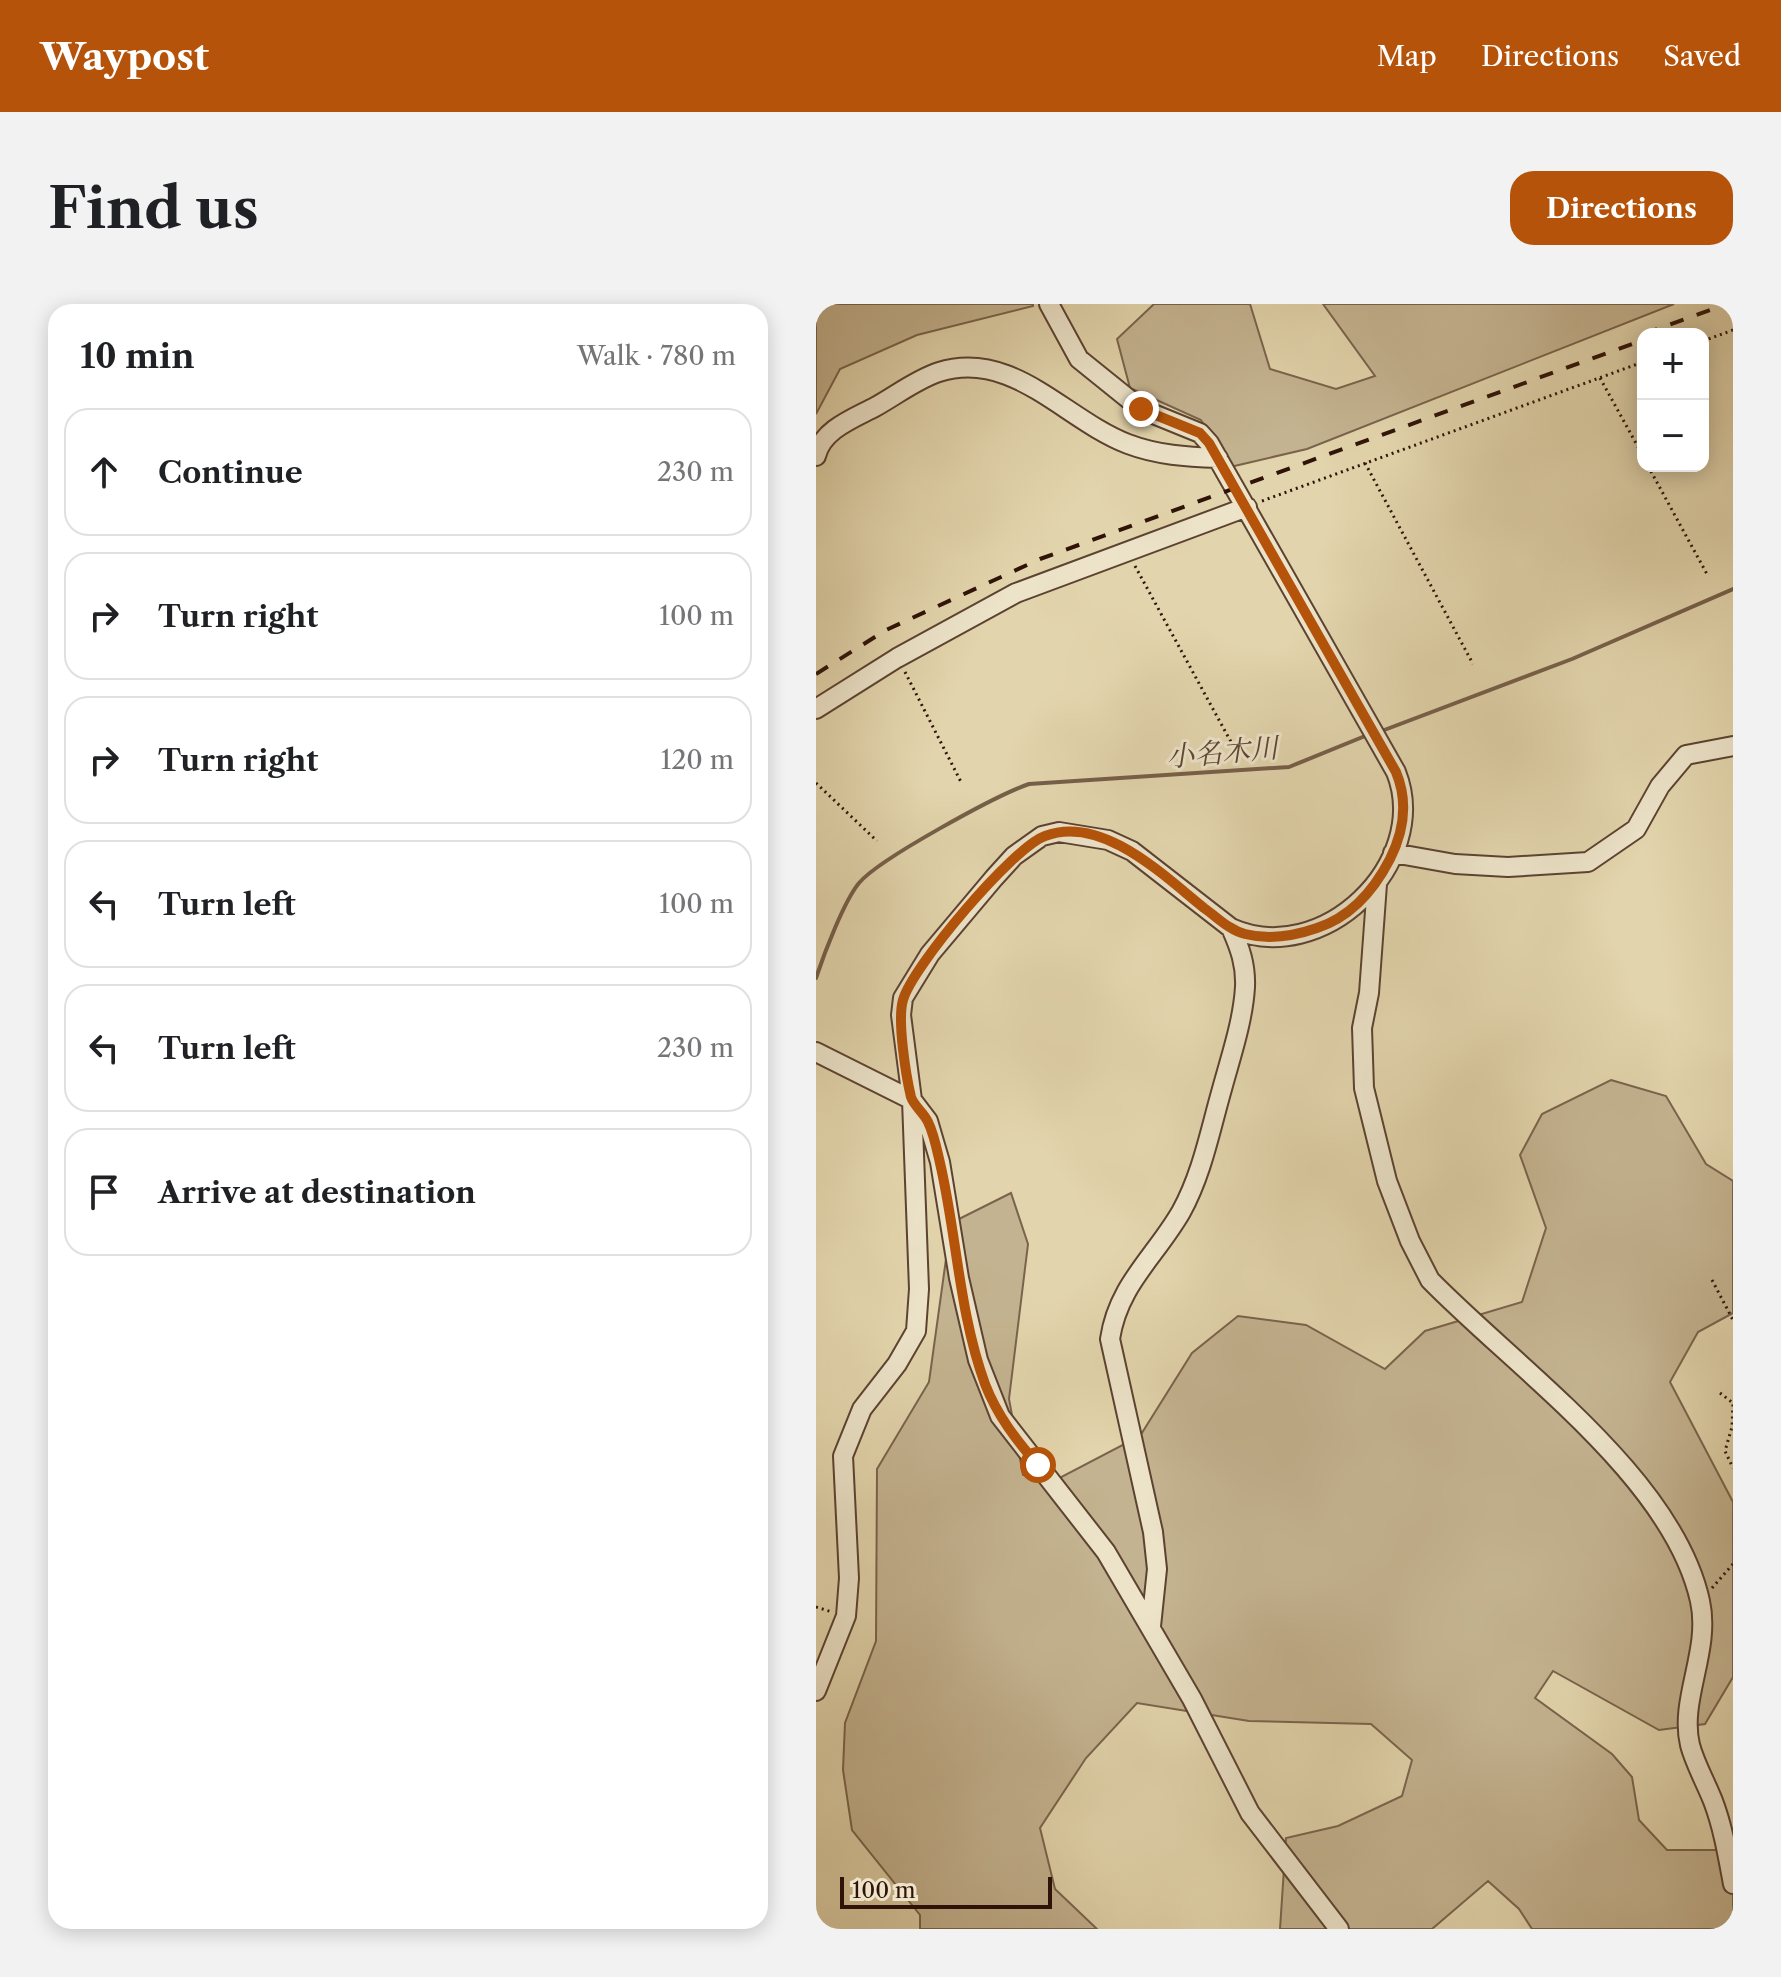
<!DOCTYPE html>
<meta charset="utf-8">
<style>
body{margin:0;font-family:"Libre Caslon Text","Noto Serif JP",serif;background:#f2f2f2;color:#202124}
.controls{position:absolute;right:24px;top:24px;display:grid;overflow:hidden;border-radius:16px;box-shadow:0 4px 20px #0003}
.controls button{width:72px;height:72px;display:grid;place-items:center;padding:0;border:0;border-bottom:2px solid #e0e0e0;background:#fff;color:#202124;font:40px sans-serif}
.scale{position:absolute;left:24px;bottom:20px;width:212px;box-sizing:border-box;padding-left:8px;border:4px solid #301308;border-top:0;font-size:22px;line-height:28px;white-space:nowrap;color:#301308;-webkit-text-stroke:6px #ece3c9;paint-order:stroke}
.stop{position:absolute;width:24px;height:24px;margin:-18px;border:6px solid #b45309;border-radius:50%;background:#fff}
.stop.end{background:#b45309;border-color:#fff;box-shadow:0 2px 8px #0008}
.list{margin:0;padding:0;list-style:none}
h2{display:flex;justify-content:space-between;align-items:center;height:104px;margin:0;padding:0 32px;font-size:34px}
h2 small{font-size:26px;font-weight:400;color:#757577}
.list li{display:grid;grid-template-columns:52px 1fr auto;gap:24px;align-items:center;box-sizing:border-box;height:128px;margin:0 16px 16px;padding:0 16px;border:2px solid #e0e0e0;border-radius:24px}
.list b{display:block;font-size:30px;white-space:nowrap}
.list em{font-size:26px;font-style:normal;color:#757577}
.icon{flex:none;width:44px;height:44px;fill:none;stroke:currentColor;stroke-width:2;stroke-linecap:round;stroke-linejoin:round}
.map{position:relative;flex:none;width:917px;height:1625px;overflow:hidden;border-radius:24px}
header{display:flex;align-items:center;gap:48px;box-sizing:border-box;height:112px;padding:0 40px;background:#b45309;color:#fff}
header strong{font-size:38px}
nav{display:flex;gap:44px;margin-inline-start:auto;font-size:28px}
.intro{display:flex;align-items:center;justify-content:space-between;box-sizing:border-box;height:192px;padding:0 48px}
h1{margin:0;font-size:56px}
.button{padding:20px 36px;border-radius:24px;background:#b45309;color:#fff;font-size:28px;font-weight:700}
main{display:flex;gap:48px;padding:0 48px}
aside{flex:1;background:#fff;border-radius:24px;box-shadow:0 4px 20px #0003}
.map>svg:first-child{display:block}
</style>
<header>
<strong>Waypost</strong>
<nav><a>Map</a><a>Directions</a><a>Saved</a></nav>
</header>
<div class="intro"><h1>Find us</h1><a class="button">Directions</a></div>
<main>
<aside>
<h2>10 min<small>Walk · 780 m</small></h2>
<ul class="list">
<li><svg class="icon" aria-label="ahead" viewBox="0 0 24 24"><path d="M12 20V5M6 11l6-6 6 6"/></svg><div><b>Continue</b></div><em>230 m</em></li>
<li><svg class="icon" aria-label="right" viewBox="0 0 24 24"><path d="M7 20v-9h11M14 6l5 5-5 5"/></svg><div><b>Turn right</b></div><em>100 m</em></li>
<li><svg class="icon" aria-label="right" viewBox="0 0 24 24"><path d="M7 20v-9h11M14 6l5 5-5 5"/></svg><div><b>Turn right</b></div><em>120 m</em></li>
<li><svg class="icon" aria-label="left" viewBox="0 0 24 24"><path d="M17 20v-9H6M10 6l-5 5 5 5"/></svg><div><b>Turn left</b></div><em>100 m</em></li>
<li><svg class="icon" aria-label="left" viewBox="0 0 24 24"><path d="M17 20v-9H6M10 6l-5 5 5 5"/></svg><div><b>Turn left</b></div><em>230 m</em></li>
<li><svg class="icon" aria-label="arrive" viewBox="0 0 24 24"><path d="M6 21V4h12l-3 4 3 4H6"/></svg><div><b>Arrive at destination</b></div></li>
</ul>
</aside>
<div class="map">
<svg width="917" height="1625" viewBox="0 0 917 1625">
<rect width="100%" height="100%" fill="#e2d4ac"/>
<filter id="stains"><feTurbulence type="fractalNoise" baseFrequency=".0025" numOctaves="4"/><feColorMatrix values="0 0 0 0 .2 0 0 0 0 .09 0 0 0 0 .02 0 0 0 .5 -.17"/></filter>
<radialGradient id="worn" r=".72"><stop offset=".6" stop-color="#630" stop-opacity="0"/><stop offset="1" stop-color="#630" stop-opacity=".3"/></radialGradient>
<path fill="#c4b390" stroke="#7a634c" stroke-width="2" d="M0 0H217V2L101 31 24 65 0 110Z
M338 0H434L454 65 520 85 559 72 507 0H858L491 145 414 163 385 116 314 84 301 35Z
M795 776 850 792 890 860 917 877V1009L882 1028 854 1078 917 1198V1373L889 1420 843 1426 737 1367 719 1394 796 1450 816 1473 823 1516 851 1546H917V1625H716L703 1605 672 1577 616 1625H464L470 1534 522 1522 586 1492 596 1456 555 1420 433 1417 321 1399 270 1454 224 1524 239 1585 281 1625H104V1611L36 1526 27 1466 29 1419 60 1337 61 1165 113 1078 135 919 195 889 212 940 193 1095 207 1171 236 1178 324 1132 376 1049 422 1012 490 1021 569 1065 609 1027 706 998 730 924 704 851 726 810Z"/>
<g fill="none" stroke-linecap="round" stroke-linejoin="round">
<path stroke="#765f49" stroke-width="4" d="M563 428 756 355 917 285
M0 674C8 650 28 597 43 579 63 555 181 491 213 480L473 463 554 430"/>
<g stroke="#5c4331" stroke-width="22">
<path id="minor" d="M0 152C6 126 36 115 59 103 79 92 101 75 123 68 197 45 249 116 312 140 341 151 371 153 402 154
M0 405 81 354 200 289 431 203
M577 549 639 560 692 563 772 558 820 525 844 482 870 451 917 442
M561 580 553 689 546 724 548 784 571 877 594 937 614 976C701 1065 857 1174 884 1297 895 1347 863 1395 874 1441 879 1460 890 1479 897 1497 907 1523 912 1553 917 1580
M0 748 96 796 112 817 124 858 143 974 162 1056 184 1112 290 1248 376 1395 434 1509 523 1625
M335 1322 341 1265 337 1228 294 1035C302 981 339 953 365 908 386 870 394 827 406 785 415 752 427 717 429 683 430 661 424 644 415 624
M0 1387 30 1312 33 1274 27 1152 46 1105 81 1060 100 1027 103 985 96 796 85 711 87 694 114 650 178 574 198 552 226 532 243 528 292 536 316 547 415 624C506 665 616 559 580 468L393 139 384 129 325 105 263 55 233 0"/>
</g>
<path stroke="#301308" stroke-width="3" stroke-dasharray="2 4" stroke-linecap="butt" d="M887 37 917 26
M784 74 827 152
M549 159 657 360
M832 162 892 272
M446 197 827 58
M319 262 415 438
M89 368 145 478
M0 479 61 537
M896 976 917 1016
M904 1089 917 1099 916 1123 909 1147 917 1164
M896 1284 917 1260
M0 1303 16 1308"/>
<use href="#minor" stroke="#ece3c9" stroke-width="18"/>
<path stroke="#301308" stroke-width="4" stroke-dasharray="14 14" stroke-linecap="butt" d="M828 30 911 0
M0 370 70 326 224 255 827 36"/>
</g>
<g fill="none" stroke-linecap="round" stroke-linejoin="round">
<path stroke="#b45309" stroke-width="10" d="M222 1161C200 1136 181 1111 169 1080 143 1009 141 932 124 859 121 846 118 830 112 818 108 809 98 802 95 793 90 772 81 716 87 696 96 663 196 544 229 532 286 510 348 572 388 604 401 613 413 626 429 630 453 636 478 632 501 624 535 613 558 586 574 555 588 527 592 497 580 468L393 139 384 129 325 105"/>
</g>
<g text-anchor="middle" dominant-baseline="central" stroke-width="6" stroke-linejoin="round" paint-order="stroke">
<g font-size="28" font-style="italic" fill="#5f4633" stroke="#ece3c9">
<text transform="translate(406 448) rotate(-5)">小名木川</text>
</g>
</g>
<rect width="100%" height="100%" filter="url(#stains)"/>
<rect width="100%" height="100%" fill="url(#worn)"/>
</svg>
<div class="controls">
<button>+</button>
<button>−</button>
</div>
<div class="scale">100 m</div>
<div class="stop" style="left:222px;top:1161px"></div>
<div class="stop end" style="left:325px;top:105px"></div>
</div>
</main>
